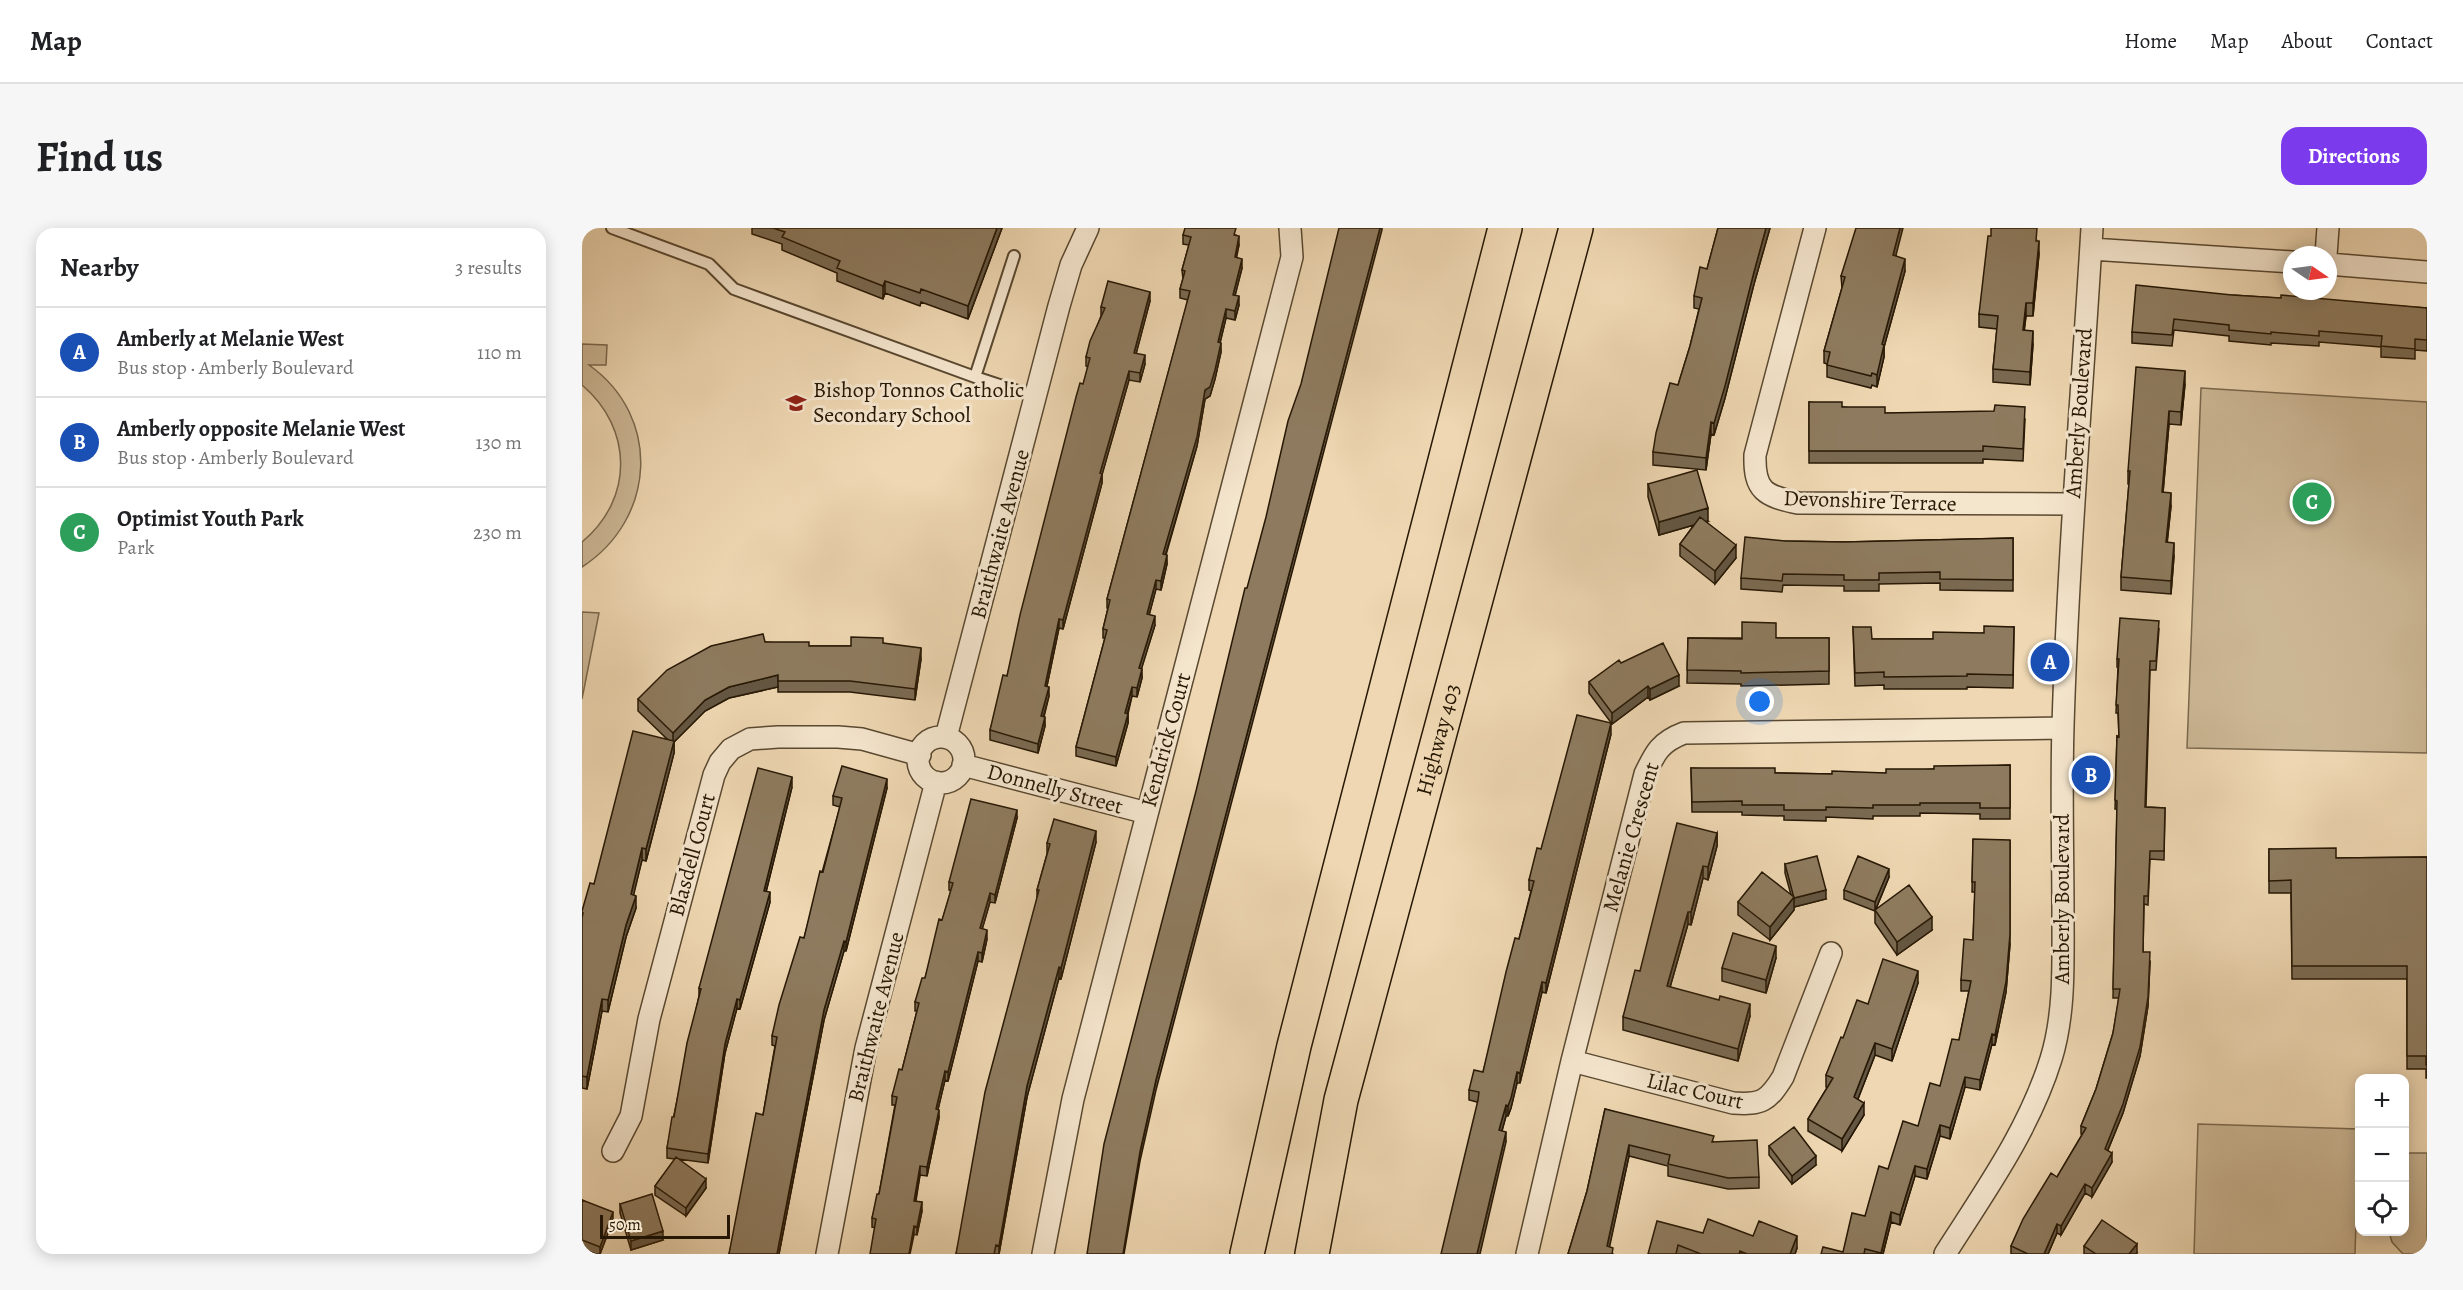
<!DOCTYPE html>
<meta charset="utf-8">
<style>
body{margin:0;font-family:Alegreya,serif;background:#f6f6f6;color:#202124}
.controls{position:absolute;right:18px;bottom:18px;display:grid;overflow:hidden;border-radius:12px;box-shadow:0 3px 15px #0003}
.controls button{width:54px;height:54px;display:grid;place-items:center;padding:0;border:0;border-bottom:2px solid #e0e0e0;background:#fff;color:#202124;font:30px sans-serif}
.compass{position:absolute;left:1701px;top:18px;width:54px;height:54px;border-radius:50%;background:#fff;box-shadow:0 3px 15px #0003;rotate:103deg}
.scale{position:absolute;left:18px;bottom:15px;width:130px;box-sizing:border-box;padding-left:6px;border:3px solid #271805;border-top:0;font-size:16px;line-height:21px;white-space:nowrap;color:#271805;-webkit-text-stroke:4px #f4e5cd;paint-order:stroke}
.you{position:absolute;left:1178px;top:474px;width:21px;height:21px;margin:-15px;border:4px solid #fff;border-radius:50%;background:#1a73e8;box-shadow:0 0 0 9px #1a73e833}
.badge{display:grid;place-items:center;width:39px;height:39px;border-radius:50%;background:#7c3aed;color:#fff;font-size:20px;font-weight:700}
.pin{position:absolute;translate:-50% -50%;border:3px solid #fff;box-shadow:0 2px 6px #0006}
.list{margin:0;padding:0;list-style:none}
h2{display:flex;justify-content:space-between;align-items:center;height:78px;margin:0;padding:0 24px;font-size:26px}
h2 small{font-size:20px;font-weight:400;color:#757577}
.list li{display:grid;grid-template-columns:39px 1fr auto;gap:18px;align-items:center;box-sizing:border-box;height:90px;padding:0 24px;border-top:2px solid #e0e0e0}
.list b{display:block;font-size:22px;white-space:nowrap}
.list p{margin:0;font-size:20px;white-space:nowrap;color:#757577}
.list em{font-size:20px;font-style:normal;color:#757577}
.icon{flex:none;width:33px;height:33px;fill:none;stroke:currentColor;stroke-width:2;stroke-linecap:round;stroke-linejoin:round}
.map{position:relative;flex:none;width:1845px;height:1026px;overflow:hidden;border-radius:18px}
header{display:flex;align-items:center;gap:36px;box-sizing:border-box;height:84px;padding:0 30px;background:#fff;border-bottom:2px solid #e0e0e0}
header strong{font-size:28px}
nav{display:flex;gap:33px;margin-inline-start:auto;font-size:21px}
.intro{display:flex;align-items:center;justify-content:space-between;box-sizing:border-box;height:144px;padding:0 36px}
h1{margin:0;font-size:42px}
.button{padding:15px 27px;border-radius:18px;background:#7c3aed;color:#fff;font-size:21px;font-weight:700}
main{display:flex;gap:36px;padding:0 36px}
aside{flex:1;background:#fff;border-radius:18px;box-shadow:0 3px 15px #0003}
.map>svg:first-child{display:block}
</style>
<header>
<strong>Map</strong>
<nav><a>Home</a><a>Map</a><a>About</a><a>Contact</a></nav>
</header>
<div class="intro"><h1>Find us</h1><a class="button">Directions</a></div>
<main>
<aside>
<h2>Nearby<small>3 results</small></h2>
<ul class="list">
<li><span class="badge" style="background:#1a4fb4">A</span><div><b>Amberly at Melanie West</b><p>Bus stop · Amberly Boulevard</p></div><em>110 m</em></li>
<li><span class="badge" style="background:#1a4fb4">B</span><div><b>Amberly opposite Melanie West</b><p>Bus stop · Amberly Boulevard</p></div><em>130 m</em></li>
<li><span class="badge" style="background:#2e9e5b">C</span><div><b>Optimist Youth Park</b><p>Park</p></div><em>230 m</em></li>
</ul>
</aside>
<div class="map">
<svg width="1845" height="1026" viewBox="0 0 1845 1026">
<rect width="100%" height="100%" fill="#eed7b2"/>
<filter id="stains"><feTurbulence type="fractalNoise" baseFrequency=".00333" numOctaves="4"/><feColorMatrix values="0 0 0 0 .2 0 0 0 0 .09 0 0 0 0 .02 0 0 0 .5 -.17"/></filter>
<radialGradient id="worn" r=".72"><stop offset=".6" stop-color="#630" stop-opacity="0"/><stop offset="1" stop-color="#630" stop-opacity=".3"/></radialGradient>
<path fill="#ccb795" stroke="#7a684d" stroke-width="1.5" d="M0 116 25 117 24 137H7C80 189 74 291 0 339V314C52 271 51 200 0 157Z
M1619 160 1845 174V525L1605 520Z
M0 384 17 385 0 471Z
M1616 896 1777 901 1773 1026H1612Z
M1823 925H1845V1026H1821L1810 1014 1807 1004H1822Z"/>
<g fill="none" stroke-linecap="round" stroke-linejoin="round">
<g stroke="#594830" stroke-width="14">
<path id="service" d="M30 0 127 36 152 61 393 149 454 169
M393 149 432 28"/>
</g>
<g stroke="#594830" stroke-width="24">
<path id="minor" d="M1233 0 1173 227C1172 263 1183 268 1216 275L1490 276
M1509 21 1710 34
M1744 27 1746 0
M1746 36 1845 44
M364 509 477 78 489 37 506 0
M336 532a23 23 0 1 1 46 0a23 23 0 1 1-46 0Z
M381 537 565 585
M990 833 1151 875C1180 877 1186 873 1201 849L1249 725
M31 923 49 888 67 791 132 547 138 534 149 521 168 511 196 509H256L280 511 338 527
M245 1026 284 820 354 554
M461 1026 491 871 710 29 708 0
M945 1026 990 833 1063 546C1073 525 1078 514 1102 505L1481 500
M1363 1026C1403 963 1447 902 1469 831 1483 786 1481 736 1481 689 1481 625 1479 561 1481 498 1486 331 1500 166 1510 0"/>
</g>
<g stroke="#271805" stroke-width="36">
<g id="motorway">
<path d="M665 1026 712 818 923 0"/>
<path id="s1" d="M730 1026 759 872 994 0"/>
</g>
</g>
<use href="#service" stroke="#f4e5cd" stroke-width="10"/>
<use href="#minor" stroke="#f4e5cd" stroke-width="21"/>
<use href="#motorway" stroke="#eed7b2" stroke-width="33"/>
</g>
<path fill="#7a6a52" stroke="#271805" stroke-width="1.5" d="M170 0H420L386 91 339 74 338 78 303 65 301 71 255 53V45L200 22V16L170 6Z
M1136 0H1188L1172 56 1143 170 1132 207 1129 206 1124 242 1071 237V224L1096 157 1108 118 1117 81 1112 80V68L1125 41Z
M601 7H654L657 17 654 29 660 40 653 67 657 77 653 92 644 90 638 115 639 124 633 151 628 168 623 171 615 218 584 327 585 336 579 362 574 361 567 387 573 397 559 441 560 450 555 469 550 468 546 486V495L534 538 494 528V519L523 410H521V401L526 380H525V371L606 72 598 70V61L601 51 600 42 607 17 601 16Z
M1455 13 1457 26 1451 88H1444L1442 102 1451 116 1448 157 1411 154V141L1415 101 1397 99V86Z
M1314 28 1323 43 1302 119V129L1295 159 1290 157 1289 160 1245 149V136L1242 135V123L1260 60 1259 48Z
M1650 67 1845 80V123L1833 122V131L1799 129V119L1737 114V118L1689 115V117L1647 113V108L1592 102 1590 118 1550 115V104Z
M568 73 554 125 563 136 558 154 547 152 520 246V255L481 401 477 400 465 458 467 468 462 489 463 498 456 525 408 512V502L425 448 506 139 504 138V129L519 88V79Z
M1603 156 1599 197 1587 196 1581 264 1589 278 1585 314 1592 328 1589 366 1539 362V349L1547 256H1546V243Z
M1227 174 1303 185 1443 191 1441 233 1401 231V235H1227Z
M1066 256 1126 293H1124L1154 330 1133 356 1098 328V316L1112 297 1077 307 1066 269Z
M1431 310V363L1358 362V355L1297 356V363H1262V358L1201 357 1200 364 1159 361V350L1203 313 1262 314Z
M1271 399 1290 411H1351L1402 405 1432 399 1431 460 1385 459V461H1302V457L1273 458Z
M1577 401 1574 442H1568L1564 579 1583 580 1582 632 1568 631 1566 677 1562 676 1561 724 1568 733 1566 778 1558 828 1541 885 1526 922 1530 934 1510 969 1503 965 1479 1007 1475 1005 1466 1026H1429V1018L1475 949 1500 907 1499 906V898L1514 861 1531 805 1537 770H1531L1535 581H1533L1535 508 1537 509 1536 485H1534L1536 439H1535V431Z
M1106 410H1247V456L1159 458V456L1105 455Z
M183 414 227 418H269L301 415 339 431 333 472 268 464H196V459L147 470 123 483 92 514V525L64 633 60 632 51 667 54 680 44 709 26 784 20 783 5 861 0 860V683L12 656 86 512 56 483V471Z
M1039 435 1097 458 1068 472 1066 469 1030 496 1007 465V454Z
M1029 506 964 765 960 764 938 855H935L929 880 926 888H924L920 903 924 914 895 874 887 872V862L901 844 937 711 949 663 947 662V652L959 621Z
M1428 537V591H1398V586L1338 585V588H1291V591L1244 589V593L1202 592V588L1160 587V584H1110L1109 540 1193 545 1250 546 1304 545 1352 541Z
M210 559 184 664 188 674 158 781 155 780 143 825 126 935 96 931 124 960 104 988 73 967V958L93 931 85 930V920L117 768V760Z
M305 560 264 723H262L242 792 197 1026H147L181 887 193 818 190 817V808L222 710 258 579 251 577V568Z
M435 590 413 675 408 674 400 701 405 711 400 734 396 733 366 853 363 852 356 881 357 890 345 948 338 947 334 973 340 983 335 1007 290 999V990L297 966 313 877H310V868L320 842 335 783H333V774L343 750 369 663 367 662V654Z
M1135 605V618L1126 652 1121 650 1109 697 1106 696 1088 759 1168 788 1156 833 1041 802V789L1058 743Z
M1391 611 1428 716 1424 764 1413 817 1410 816 1398 862 1383 859 1368 911 1358 908 1345 951 1333 948 1318 997 1309 994 1301 1026H1239L1261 1024 1283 988 1306 941 1336 898 1358 858 1377 812 1387 763H1379V752L1391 712 1393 664H1390Z
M514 614 479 751 477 750 445 869 417 1026H374L455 671V662L465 626V615Z
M1687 621 1754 630 1845 629V850H1844V841H1825V751H1710L1709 665H1687Z
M1203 636 1244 671 1212 679V682L1188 712 1156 687V674L1209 667 1203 645Z
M1307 649 1294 681 1350 702 1315 727 1293 695V683L1262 671V662Z
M1194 730 1184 765 1140 753V740Z
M1336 755 1310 833 1293 827 1276 871 1282 887 1260 923 1226 903V891L1245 860 1244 859V847L1261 810 1286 776Z
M1023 881 1132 914 1177 949V960L1146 961 1086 948V938L1047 928 1027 1019 1031 1026H986L1005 963Z
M1187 918 1234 937 1210 956 1187 927Z
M0 972 31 992 18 1026H14L0 1021Z
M38 976 81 1012 49 1022 38 985Z
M1121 1005 1171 1008 1215 1020 1213 1026H1066Z
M1502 1018 1555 1025 1554 1026H1502Z"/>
<path fill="#635642" stroke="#271805" stroke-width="1.5" d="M415 0H420L386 91V78Z
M798 0H800V2L574 862 558 933 542 1026H541L558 924 574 852Z
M1184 0H1188L1172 56 1143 170 1132 207V195L1172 44Z
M1318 0H1321L1311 39V27Z
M657 8V17L653 38V29Z
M1457 13V26L1451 88V75Z
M660 31V40L651 76V67Z
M1323 31V43L1302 119V129L1295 159V147L1300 116Z
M303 53V65L301 71V58Z
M568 64V73L552 134V125Z
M657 68V77L653 92V83Z
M1444 75V88L1441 115V102Z
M644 81V90L636 123V114Z
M1451 103V116L1448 157V144Z
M639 115V124L633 151 628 168 623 171 615 218 581 335V326L623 162Z
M563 127V136L558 154V145Z
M547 143V152L518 254V245Z
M1603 143V156L1599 197V184Z
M1587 183V196L1580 277V264Z
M1129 194V206L1124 242V230Z
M520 246V255L481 401V392Z
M1589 265V278L1584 327V314Z
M1126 280V293L1077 307V294Z
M1592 315V328L1589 366V353Z
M1154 317V330L1133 356V343Z
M585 327V336L579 362V353Z
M574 352V361L565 395V386Z
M573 388V397L557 449V440Z
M477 391V400L463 467V458Z
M339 420V431L333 472V461Z
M560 441V450L555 469V460Z
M196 447V459L147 470 123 483 92 514V525L64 633V621L91 516V505L123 472 147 459Z
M1097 447V458L1068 472V461Z
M1066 458V469L1030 496V485Z
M467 459V468L459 497V488Z
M550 459V468L543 494V485Z
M546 486V495L534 538V529Z
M463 489V498L456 525V516Z
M1029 495V506L964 765V755Z
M210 549V559L182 672V663Z
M305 551V560L264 723V714Z
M435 582V590L413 675V667Z
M514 603V614L479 751V740Z
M1135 605V618L1126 652V639Z
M1428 612V716L1424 764 1413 817Z
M60 620V632L49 678V666Z
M1121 638V650L1109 697V684Z
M1307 641V649L1293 683V674Z
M1244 662V671L1212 679V670Z
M188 664V674L158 781V772Z
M408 665V674L398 709V700Z
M54 668V680L44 709 26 784V772L44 697Z
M1212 669V682L1188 712V699Z
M1106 684V696L1085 770V758Z
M1350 689V702L1315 727V714Z
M405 702V711L400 734V725Z
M262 713V723L242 792 197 1026H195L242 782Z
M1194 718V730L1184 765V752Z
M396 724V733L366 853V844Z
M1568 733 1566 778 1558 828 1541 885 1523 929V921Z
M477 739V750L445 869 417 1026V1018L445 858Z
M1336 743V755L1310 833V821Z
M960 754V764L938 855V845Z
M20 771V783L5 861V849Z
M155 771V780L143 825 126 935V926L143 816Z
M1168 776V788L1156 833V821Z
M1410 806V816L1398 862V852Z
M1293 815V827L1272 881V869Z
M363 843V852L354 890V881Z
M935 844V855L929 880 926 888V878Z
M1383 849V859L1368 911V900Z
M1282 875V887L1260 923V911Z
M924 877V888L917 913V902Z
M357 882V890L345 948V939Z
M1358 897V908L1345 951V941Z
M924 904V914L898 1026H895Z
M1047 917V928L1026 1026 1025 1018Z
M1530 925V934L1510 969V960Z
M1234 928V937L1210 956V948Z
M338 938V947L332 981V973Z
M1333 938V948L1318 997V987Z
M124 951V960L104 988V980Z
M1503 956V965L1479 1007V998Z
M340 974V983L335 1007V999Z
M31 984V992L18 1026V1019Z
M1309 984V994L1301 1026H1299Z
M1475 996V1005L1466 1026H1462Z
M332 998V1007L328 1026H327Z
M81 1003V1012L49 1022V1013Z
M1215 1008V1020L1213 1026H1208Z
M1555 1016V1025L1554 1026H1547Z"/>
<path fill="#8e7b5f" stroke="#271805" stroke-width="1.5" d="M191 0H415L386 78 339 61 338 65 303 53 301 58 255 40 258 33 200 9 203 4Z
M603 0H654L652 7 657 8 653 29 660 31 651 67 657 68 653 83 644 81 636 114 639 115 633 142 628 159 623 162 615 209 581 326 585 327 579 353 574 352 565 386 573 388 557 440 560 441 555 460 550 459 543 485 546 486 534 529 494 519 525 402 521 401 528 372 525 371 608 63 598 61 603 43 600 42 609 9 601 7Z
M757 0H798L574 852 558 924 541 1026H505L522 916 614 563 663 360H665L684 289 706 193 719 156Z
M1136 0H1184L1172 44 1143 158 1132 195 1129 194 1124 230 1071 224 1074 205 1088 155 1096 157 1108 118 1120 70 1112 68 1118 39 1125 41Z
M1274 0H1318L1311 27 1323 31 1300 116 1302 117 1295 147 1290 145 1289 148 1245 137 1248 124 1242 123 1263 49 1259 48Z
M1409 0H1455L1454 13H1457L1451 75H1444L1441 102 1451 103 1448 144 1411 141 1416 88 1397 86 1406 8H1409Z
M526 53 568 64 552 125 563 127 558 145 547 143 518 245 520 246 481 392 477 391 463 458 467 459 459 488 463 489 456 516 408 502 421 447 425 448 438 387 494 169 498 155 501 156 508 130 504 129 508 113 523 80 519 79Z
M1554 57 1650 67 1699 70V67L1845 80V112L1833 111V121L1799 118 1800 108 1737 103V108L1689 104V106L1647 102V97L1592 91 1590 107 1550 104Z
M1554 139 1603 143 1599 184 1587 183 1580 264 1589 265 1584 314 1592 315 1589 353 1539 349 1548 243H1546Z
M1227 174H1260V179H1303V185L1412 183 1413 177 1443 179 1441 221 1401 218V223H1227Z
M1115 242 1126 280 1077 294 1066 256Z
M1118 289 1154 317 1133 343 1098 316Z
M1163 309 1203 313 1262 314 1431 310V352L1358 351V344L1297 345V352H1262V347L1201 346 1200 353 1159 350Z
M1538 390 1577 393 1574 433H1568L1563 579 1583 580 1582 623H1568L1566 668H1562L1561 724H1568L1566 769 1558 819 1541 876 1523 921 1530 925 1510 960 1503 956 1479 998 1475 996 1462 1026H1446L1429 1018 1441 991 1469 945 1475 949 1504 900 1499 898 1514 861 1531 805 1538 761H1531L1535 573 1533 572 1535 508 1537 509 1536 477H1534L1537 431H1535Z
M1160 394 1194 395V410H1247V443L1159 445V443L1105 442 1106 410 1160 411Z
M1402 398 1432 399 1431 447 1385 446V448L1302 449V444L1273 445 1271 399H1289L1290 411H1351V404L1402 405Z
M181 406 183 414H227V418H269V409L301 410V415L339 420 333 461 268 453H196V447L147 459 123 472 91 505 56 471 85 442 129 418Z
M1081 415 1097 447 1068 461 1066 458 1030 485 1007 454 1037 432 1039 435Z
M995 487 1029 495 964 755 960 754 938 845 935 844 929 870 926 878 924 877 917 902 924 904 895 1026H859L896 872 897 864 887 862 892 842 901 844 924 744 933 710 937 711 952 653 947 652 955 620 959 621Z
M51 503 92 513 64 621 60 620 49 666 54 668 44 697 26 772 20 771 5 849 0 848V690L1 685H0V683L8 655 12 656Z
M1428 537V580H1398V575H1338V577H1291V580L1244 579V582H1202V577H1160V573L1110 574 1109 540H1193V545L1250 546V543L1304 545V541H1352V538Z
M260 538 305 551 264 714 262 713 242 782 195 1026H147L174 885 181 887 195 809 190 808 197 777 218 709 222 710 238 643 241 644 260 570 251 568Z
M176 540 210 549 182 663 188 664 158 772 155 771 143 816 126 926 85 920 90 889H92L105 815 119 761 117 760Z
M389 571 435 582 413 667 408 665 398 700 405 702 400 725 396 724 366 844 363 843 354 881 357 882 345 939 338 938 332 973 340 974 335 999 332 998 327 1026H288L294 991 290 990 295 966H297L315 869 310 868 317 841 320 842 337 775 333 774 340 750H343L357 691 360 692 371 655 367 654Z
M472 591 514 603 479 740 477 739 445 858 417 1018 414 1017 412 1026H374L403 864 457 662H455L468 616 465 615Z
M1095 595 1135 605 1126 639 1121 638 1109 684H1106L1085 758 1137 772 1138 768 1168 776 1156 821 1041 789 1053 742 1058 743Z
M1391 611 1428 612V706L1424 754 1413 807 1410 806 1398 852 1383 849 1368 900 1358 897 1345 941 1333 938 1318 987 1309 984 1299 1025 1283 1021 1282 1026H1239L1241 1019 1261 1024 1270 985 1283 988 1297 938 1306 941 1321 893 1336 898 1348 855 1358 858 1370 811 1377 812 1389 753 1379 752 1382 711 1391 712 1393 654H1390Z
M1754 620V630L1845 629V837H1844V828H1825V738H1710L1709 652 1687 653V621Z
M1235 628 1244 662 1212 670 1203 636Z
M1276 628 1307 641 1293 674 1262 662Z
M1180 644 1212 669 1188 699 1156 674Z
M1327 657 1350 689 1315 714 1293 682Z
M1151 705 1194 718 1184 752 1140 740Z
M1301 731 1336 743 1310 821 1293 815 1272 869 1282 875 1260 911 1226 891 1251 850 1244 847 1259 809 1261 810 1275 772 1286 776Z
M1023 881 1132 908 1130 914 1175 912 1177 949 1146 950 1086 936 1088 927 1047 917 1025 1018 1031 1020 1030 1026H986L1005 963Z
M1212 899 1234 928 1210 948 1187 918Z
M94 929 124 951 104 980 73 958Z
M70 966 81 1003 49 1013 38 976Z
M0 972 31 984 18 1019 0 1012Z
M1126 991 1171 1008 1177 993 1215 1008 1208 1026H1165L1158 1023 1157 1026H1119L1096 1017 1094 1026H1066L1075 993 1121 1005Z
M1520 992 1555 1016 1547 1026H1514L1502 1018Z"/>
<defs>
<g id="school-bare" transform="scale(1.62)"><path d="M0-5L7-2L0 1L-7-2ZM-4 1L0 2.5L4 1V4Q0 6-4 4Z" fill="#8f2418" stroke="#f4e5cd" stroke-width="2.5" paint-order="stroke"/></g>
</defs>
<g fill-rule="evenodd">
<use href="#school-bare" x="214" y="175"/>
</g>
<g text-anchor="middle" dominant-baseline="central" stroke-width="6" stroke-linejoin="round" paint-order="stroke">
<g font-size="22" fill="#271805" stroke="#f4e5cd" text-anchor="start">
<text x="231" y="162">Bishop Tonnos Catholic<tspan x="231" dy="25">Secondary School</tspan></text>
</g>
<g font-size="22" fill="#271805" stroke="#f4e5cd">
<text transform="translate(1497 185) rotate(-86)">Amberly Boulevard</text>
<text transform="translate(1288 273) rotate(2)">Devonshire Terrace</text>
<text transform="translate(418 306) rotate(-75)">Braithwaite Avenue</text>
<text transform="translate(584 512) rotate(-75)">Kendrick Court</text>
<text stroke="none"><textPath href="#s1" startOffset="530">Highway 403</textPath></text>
<text transform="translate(473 561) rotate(15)">Donnelly Street</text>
<text transform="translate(1049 609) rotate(-74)">Melanie Crescent</text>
<text transform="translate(110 627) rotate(-75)">Blasdell Court</text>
<text transform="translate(1480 671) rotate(-90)">Amberly Boulevard</text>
<text transform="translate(294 789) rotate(-76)">Braithwaite Avenue</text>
<text transform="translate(1113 863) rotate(13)">Lilac Court</text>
</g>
</g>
<rect width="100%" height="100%" filter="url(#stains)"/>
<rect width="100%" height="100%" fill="url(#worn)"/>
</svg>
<div class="controls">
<button>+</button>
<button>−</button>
<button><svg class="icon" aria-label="locate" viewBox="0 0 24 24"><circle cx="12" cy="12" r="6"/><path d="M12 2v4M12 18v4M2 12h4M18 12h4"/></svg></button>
</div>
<svg class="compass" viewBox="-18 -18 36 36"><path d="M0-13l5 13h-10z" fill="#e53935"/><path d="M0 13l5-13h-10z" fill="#757577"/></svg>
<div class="scale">50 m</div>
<div class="you"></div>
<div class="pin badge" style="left:1468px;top:434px;background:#1a4fb4">A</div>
<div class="pin badge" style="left:1509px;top:547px;background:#1a4fb4">B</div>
<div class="pin badge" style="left:1730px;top:274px;background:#2e9e5b">C</div>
</div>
</main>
